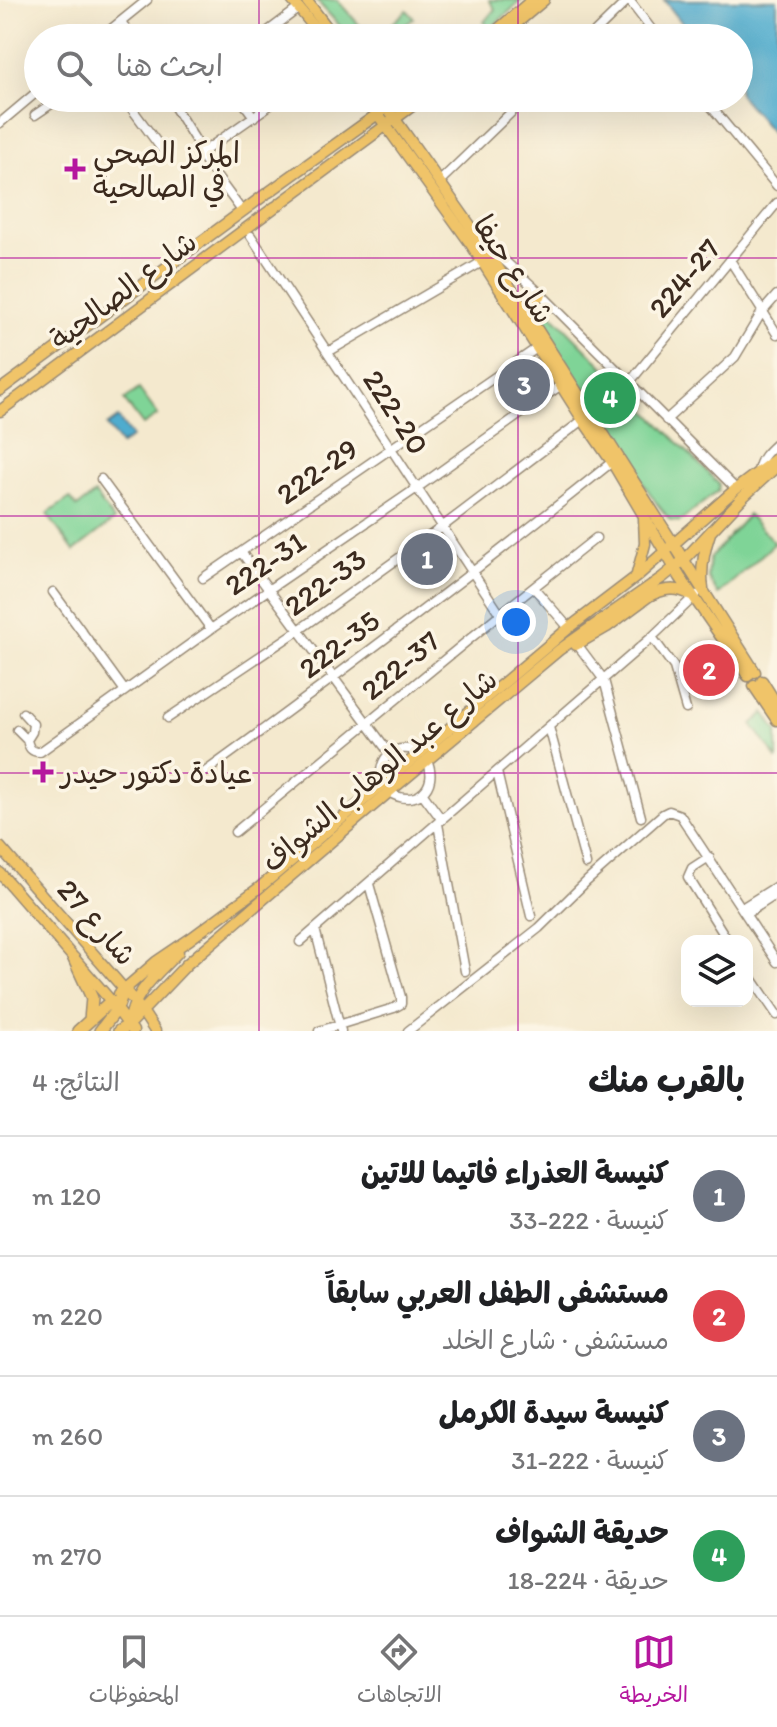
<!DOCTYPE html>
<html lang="ar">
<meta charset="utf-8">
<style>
body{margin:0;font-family:Itim,"Playpen Sans Arabic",sans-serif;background:#f6f6f6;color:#202124;direction:rtl}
.controls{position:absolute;right:24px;bottom:24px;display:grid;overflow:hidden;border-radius:16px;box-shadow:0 8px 32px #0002}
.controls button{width:72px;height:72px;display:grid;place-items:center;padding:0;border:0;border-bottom:2px solid #e0e0e0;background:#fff;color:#202124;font:40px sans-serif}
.you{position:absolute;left:516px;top:622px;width:28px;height:28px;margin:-20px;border:6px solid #fff;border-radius:50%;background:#1a73e8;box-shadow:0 0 0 12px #1a73e833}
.badge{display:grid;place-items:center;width:52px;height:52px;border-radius:50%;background:#b5179e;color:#fff;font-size:26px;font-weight:700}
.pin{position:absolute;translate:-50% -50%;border:4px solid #fff;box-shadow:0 2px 8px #0006}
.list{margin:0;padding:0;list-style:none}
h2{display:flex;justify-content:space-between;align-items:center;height:104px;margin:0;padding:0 32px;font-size:34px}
h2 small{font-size:26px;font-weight:400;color:#757577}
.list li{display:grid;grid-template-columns:52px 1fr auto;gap:24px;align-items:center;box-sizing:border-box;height:120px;padding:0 32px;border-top:2px solid #e0e0e0}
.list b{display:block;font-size:30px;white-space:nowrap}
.list p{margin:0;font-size:26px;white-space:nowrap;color:#757577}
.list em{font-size:26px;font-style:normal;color:#757577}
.icon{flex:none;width:44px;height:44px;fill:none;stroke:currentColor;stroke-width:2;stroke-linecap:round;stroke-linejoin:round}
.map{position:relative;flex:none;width:777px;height:1031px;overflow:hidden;direction:ltr}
.search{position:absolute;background:#fff;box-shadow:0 8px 32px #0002;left:24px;right:24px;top:24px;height:88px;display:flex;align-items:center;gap:20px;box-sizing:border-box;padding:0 28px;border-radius:44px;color:#757577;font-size:30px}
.sheet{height:584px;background:#fff}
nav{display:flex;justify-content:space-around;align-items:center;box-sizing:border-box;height:112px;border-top:2px solid #e0e0e0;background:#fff;font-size:22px;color:#757577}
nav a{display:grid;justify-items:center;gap:4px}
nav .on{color:#b5179e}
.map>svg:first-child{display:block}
</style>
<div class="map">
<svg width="777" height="1031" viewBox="0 0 777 1031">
<rect width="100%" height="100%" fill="#fcf5e5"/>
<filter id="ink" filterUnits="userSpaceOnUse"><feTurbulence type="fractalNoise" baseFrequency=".0125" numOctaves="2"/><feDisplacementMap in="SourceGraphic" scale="16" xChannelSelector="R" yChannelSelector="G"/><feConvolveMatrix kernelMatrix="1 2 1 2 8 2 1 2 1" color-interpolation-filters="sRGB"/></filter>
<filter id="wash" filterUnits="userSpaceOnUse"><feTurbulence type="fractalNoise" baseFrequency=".006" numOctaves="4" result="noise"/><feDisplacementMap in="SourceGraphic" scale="32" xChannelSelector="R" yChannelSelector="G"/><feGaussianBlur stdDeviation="1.8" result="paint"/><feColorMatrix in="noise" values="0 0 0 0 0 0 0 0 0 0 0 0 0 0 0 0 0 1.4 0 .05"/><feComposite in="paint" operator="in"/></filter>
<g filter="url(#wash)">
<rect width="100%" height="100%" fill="#f4e9ce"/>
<path fill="#7fd497" stroke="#5d7f5a" stroke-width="2" d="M316 0H337L362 28 365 26 367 29 358 38H351Z
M489 0H522L490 29 484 22 495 9Z
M407 10 414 18 389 38H377Z
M540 302 719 484 718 491 679 522 670 520 657 504 530 312Z
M139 389 158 415 143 425 124 400Z
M95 494 114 520 74 551 47 514 70 498 77 507Z
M748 515 775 543 718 595 708 577 710 558Z
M765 713 777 732V759L752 724Z"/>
<path fill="#50acce" stroke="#466b76" stroke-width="2" d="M664 0H777V139L739 94V38H694Z
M118 418 132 437 121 445 107 426Z"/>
</g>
<g filter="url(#ink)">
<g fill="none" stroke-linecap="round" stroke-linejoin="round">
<g stroke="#988a76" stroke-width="11">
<path id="minor" d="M629 0 658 38
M121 21 131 38
M100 38 147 0
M259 38 299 8
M589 38 628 0
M124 98 161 148
M169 98 199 146
M240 98 254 117
M704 98 777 186
M35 115 60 98
M0 123 38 91
M439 182 526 98
M242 211 200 154 280 98
M251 236 500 614
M485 243 541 294 736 489
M730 260 777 334
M328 352 482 262
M629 383 777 203
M666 420 735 357 762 312 777 295
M758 472C760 458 767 452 777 443
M101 479 211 629
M241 552 390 754
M203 578 537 348
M534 588 569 628
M53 592 125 691
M652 637 674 667 686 709
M577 644 604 680 641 817
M23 713 33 724 32 732 27 740C29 748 31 752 40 752L211 629 417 488 561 385
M168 718 299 630 442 527 583 420
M549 727 586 864
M17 730 27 740
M205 772C344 671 479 569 612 462
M497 772 531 916
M383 784C374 758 397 740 421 753
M389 792C414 809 440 788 427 760
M422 793 442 820
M438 824 465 971
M235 832 500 614 596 538
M709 857 692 868 688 877 728 941
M742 908 777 886
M746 914 777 894
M315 929 341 1031
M300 942 652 637 696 595
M747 971 777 1015
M319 1031 394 1008 401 1004V997L369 884
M408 1031 539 928 587 881 663 814 669 811 680 815 777 962"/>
</g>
<g stroke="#988a76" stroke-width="13">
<path id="major" d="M292 0 323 38
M306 0 335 38
M488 38 532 0
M499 38 544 0
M366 98 471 244 583 420 612 462 680 577 748 676
M380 98 479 238 755 672
M269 192 400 98
M278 205 423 98
M524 309 541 294
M0 390 266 194
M0 411 275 207
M637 574 645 544 644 519
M703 588C700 569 704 551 710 533
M576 645 607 627 649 596C663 589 677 586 691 595
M762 681 777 705
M754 686 777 720
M0 847 124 989 142 1011 155 1031
M0 873 111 1001 133 1031
M119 994 156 962 190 939 259 888 569 628 636 577 736 489 777 458
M129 1025 187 964 389 792 559 650 663 577 684 560 743 497 777 466
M129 1025C132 993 157 974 178 952"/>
</g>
<g stroke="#988a76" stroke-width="14">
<path id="highway" d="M74 959 92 998 90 1020
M78 1031 111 1001
M100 1031 117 1009 124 989
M119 1031 129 1025"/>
</g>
<use href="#minor" stroke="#fff" stroke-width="8"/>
<use href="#major" stroke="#f0c469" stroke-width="10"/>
<use href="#highway" stroke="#f0c469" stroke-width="11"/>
</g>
</g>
<path fill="none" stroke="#b5179e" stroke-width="2" stroke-opacity="0.55" d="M259 0V38M518 0V38M259 98V1031M518 98V1031M0 258H777M0 516H777M0 773H777"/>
<g fill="#b5179e" stroke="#fcf5e5" stroke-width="3">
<path d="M71 157h8v8h8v8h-8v8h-8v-8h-8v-8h8z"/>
<path d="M39 760h8v8h8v8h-8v8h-8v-8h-8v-8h8z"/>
</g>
<g text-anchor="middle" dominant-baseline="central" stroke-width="7" stroke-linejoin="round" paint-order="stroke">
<g font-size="30" fill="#3b2a1e" stroke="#fcf5e5" text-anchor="start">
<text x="93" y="152">المركز الصحي<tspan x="93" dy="34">في الصالحية</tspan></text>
<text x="61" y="772">عيادة دكتور حيدر</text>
</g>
<g font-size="30" fill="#3b2a1e" stroke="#fcf5e5">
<text transform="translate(514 269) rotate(57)">شارع حيفا</text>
<text transform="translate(684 278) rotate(-50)">224-27</text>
<text transform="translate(123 290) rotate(-37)">شارع الصالحية</text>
<text transform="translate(396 412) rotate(57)">222-20</text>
<text transform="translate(317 471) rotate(-35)">222-29</text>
<text transform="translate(265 563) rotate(-34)">222-31</text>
<text transform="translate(325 582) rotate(-36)">222-33</text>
<text transform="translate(339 644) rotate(-37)">222-35</text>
<text transform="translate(400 665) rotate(-39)">222-37</text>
<text transform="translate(379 770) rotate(-40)">شارع عبد الوهاب الشواف</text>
<text transform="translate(97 922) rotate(49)">شارع 27</text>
</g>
</g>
</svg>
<div class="controls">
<button><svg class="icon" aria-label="layers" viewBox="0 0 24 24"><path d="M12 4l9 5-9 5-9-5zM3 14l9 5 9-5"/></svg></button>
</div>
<div class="you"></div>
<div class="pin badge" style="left:427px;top:559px;background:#6b7280">1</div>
<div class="pin badge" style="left:709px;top:670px;background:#e0444e">2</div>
<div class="pin badge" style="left:524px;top:385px;background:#6b7280">3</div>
<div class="pin badge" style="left:610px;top:398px;background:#2e9e5b">4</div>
<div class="search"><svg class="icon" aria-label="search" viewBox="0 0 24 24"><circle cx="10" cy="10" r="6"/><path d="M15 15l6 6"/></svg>ابحث هنا</div>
</div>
<section class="sheet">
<h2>بالقرب منك<small>النتائج: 4</small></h2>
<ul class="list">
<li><span class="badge" style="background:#6b7280">1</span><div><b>كنيسة العذراء فاتيما للاتين</b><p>كنيسة · 222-33</p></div><em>120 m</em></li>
<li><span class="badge" style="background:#e0444e">2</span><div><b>مستشفى الطفل العربي سابقاً</b><p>مستشفى · شارع الخلد</p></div><em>220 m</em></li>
<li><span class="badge" style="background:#6b7280">3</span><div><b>كنيسة سيدة الكرمل</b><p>كنيسة · 222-31</p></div><em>260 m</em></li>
<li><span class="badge" style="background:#2e9e5b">4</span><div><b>حديقة الشواف</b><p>حديقة · 224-18</p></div><em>270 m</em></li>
</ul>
</section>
<nav>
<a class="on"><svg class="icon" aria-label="map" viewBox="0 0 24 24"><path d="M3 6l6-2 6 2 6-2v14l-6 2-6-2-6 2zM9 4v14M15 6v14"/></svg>الخريطة</a>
<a><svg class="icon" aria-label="directions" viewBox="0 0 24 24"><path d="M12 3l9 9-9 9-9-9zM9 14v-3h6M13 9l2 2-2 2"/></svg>الاتجاهات</a>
<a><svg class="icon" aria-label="saved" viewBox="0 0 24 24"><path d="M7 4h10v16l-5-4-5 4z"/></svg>المحفوظات</a>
</nav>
